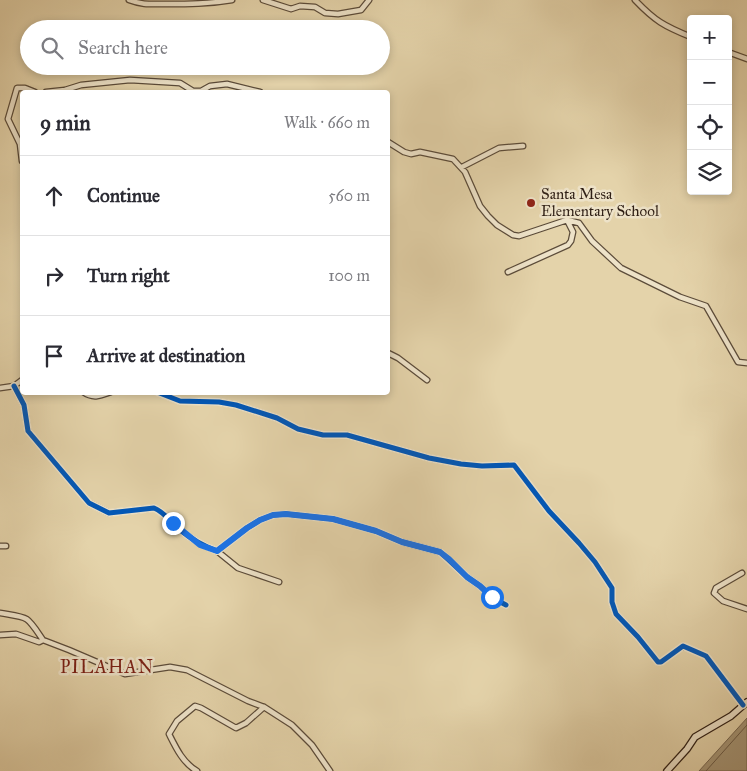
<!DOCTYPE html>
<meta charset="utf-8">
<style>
body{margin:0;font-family:"IM FELL Great Primer",serif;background:#f7f7f7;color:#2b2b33}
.controls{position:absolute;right:15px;top:15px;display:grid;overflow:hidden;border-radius:5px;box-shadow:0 2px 8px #0003}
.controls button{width:45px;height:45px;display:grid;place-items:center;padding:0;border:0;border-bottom:1px solid #e1e1e2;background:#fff;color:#2b2b33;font:25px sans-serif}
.stop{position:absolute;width:15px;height:15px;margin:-11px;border:4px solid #1a73e8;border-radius:50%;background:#fff}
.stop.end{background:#1a73e8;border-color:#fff;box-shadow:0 1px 5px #0008}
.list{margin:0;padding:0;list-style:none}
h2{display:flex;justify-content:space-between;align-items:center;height:65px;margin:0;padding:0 20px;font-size:21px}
h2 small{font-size:16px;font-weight:400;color:#7c7c81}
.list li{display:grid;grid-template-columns:32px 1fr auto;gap:15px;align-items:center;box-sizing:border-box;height:80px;padding:0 20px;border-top:1px solid #e1e1e2}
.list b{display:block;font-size:19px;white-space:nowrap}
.list em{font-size:16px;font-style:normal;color:#7c7c81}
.icon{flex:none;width:28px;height:28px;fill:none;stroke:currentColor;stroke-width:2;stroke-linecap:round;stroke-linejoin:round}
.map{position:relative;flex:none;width:747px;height:771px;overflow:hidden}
.search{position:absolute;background:#fff;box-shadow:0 2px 8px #0003;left:20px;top:20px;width:370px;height:55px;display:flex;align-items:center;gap:12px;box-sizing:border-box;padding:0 18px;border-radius:28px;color:#7c7c81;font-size:19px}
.panel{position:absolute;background:#fff;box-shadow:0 2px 8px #0003;left:20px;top:90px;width:370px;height:305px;border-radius:5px}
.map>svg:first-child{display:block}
</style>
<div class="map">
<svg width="747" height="771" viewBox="0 0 747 771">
<rect width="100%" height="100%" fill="#e4d3aa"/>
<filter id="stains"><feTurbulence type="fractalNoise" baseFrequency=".004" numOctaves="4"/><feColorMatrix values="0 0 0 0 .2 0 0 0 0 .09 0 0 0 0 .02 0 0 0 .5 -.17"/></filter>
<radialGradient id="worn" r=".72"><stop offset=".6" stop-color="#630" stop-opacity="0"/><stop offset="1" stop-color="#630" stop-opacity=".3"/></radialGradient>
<path fill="#a69677" stroke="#766650" d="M747 718V771H699Z"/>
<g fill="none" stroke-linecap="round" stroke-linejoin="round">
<path stroke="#6a5a46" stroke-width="1" d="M706 771 747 725"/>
<g stroke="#5c4c3a" stroke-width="7">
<path id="minor" d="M129 0C142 5 151 4 165 4 188 4 209 4 232 0
M263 0 291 9 300 6 315 7 325 13 338 14 361 10 369 0
M635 0C655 21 664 26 691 37
M728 52 747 59
M46 92 65 90 81 85 130 80 180 83 193 91H201L210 86 227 84 260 92
M388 142 404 152 411 154 420 152 453 159 465 172 480 206 488 216 497 225 513 235 519 236 567 220 579 223 592 241 621 268 680 297 706 306 738 362 747 363
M22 161 20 144 8 119 17 88H25L35 92
M462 167 499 148 523 146
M508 272 568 245 571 241 573 232 567 220
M388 353 398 358 427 380
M14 386 24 405 28 431 89 503 109 513 154 508C164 512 171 522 179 529 191 539 203 546 217 551L247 528 260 520 273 515 286 514 333 519 376 531 402 542 440 552 467 577 480 586 491 597 506 605
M0 388 14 386 22 380
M83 392C93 399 100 396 111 392
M157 392 180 401 219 402 236 405 277 418 298 429 323 435H347L429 458 461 464 482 466 514 465 549 511 579 543 595 562 612 588V602L616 614 638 637 658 662H661L683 646 706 656 743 705
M0 546H6
M217 551 238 568 279 582
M742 573 716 588 714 593 723 601 747 609
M0 613C30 618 26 615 43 640
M0 635 16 634 39 642 43 640 69 650 125 674 170 667 187 670 248 701 264 707 292 725 312 745 330 771
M197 771C183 763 176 748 169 734L177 721 195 706 201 708 236 728 246 723 264 707"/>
</g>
<g stroke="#2f1f15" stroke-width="8">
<path id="secondary" d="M667 771 687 749 695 737 731 716 747 702"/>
</g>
<use href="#minor" stroke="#ede2c8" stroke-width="4.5"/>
<use href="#secondary" stroke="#ede2c8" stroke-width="5.5"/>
<g stroke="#ede2c8" stroke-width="8">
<path id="cycleway" d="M14 386 24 405 28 431 89 503 109 513 154 508C164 512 171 522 179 529 191 539 203 546 217 551L247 528 260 520 273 515 286 514 333 519 376 531 402 542 440 552 467 577 480 586 491 597 506 605
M157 392 180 401 219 402 236 405 277 418 298 429 323 435H347L429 458 461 464 482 466 514 465 549 511 579 543 595 562 612 588V602L616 614 638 637 658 662H661L683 646 706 656 743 705"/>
</g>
<use href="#cycleway" stroke="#0057b8" stroke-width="5"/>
</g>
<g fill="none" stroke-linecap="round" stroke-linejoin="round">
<path stroke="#1a73e8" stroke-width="6" d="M173 523 200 545 217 551 247 528 260 520 273 515 286 514 333 519 376 531 402 542 440 552 449 559 467 577 480 586 492 597"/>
</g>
<circle fill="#8f2418" stroke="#ede2c8" stroke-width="2" cx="531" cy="203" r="5"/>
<g text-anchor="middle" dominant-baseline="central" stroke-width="5" stroke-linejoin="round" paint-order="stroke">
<g font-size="15" fill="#2f1f15" stroke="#ede2c8" text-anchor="start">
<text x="541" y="194">Santa Mesa<tspan x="541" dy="17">Elementary School</tspan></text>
</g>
<g font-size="18" letter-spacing="1" fill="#7a1f14" stroke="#ede2c8">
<text x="107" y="667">PILAHAN</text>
</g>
</g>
<rect width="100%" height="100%" filter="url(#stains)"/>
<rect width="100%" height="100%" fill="url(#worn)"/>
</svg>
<div class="controls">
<button>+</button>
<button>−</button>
<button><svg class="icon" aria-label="locate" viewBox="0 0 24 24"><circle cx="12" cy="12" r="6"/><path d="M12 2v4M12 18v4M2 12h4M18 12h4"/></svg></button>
<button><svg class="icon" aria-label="layers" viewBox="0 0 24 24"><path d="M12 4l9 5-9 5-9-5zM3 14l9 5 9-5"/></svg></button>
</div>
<div class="stop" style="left:492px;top:597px"></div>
<div class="stop end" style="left:173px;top:523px"></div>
<div class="search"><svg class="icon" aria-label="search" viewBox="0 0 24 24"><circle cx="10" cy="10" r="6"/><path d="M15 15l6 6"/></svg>Search here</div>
<section class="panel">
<h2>9 min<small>Walk · 660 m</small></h2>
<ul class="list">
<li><svg class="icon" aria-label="ahead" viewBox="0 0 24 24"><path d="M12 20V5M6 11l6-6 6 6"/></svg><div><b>Continue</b></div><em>560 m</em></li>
<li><svg class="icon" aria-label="right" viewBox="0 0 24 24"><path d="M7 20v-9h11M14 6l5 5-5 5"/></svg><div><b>Turn right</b></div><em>100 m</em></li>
<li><svg class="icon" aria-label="arrive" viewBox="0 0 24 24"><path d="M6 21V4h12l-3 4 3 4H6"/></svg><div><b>Arrive at destination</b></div></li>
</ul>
</section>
</div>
